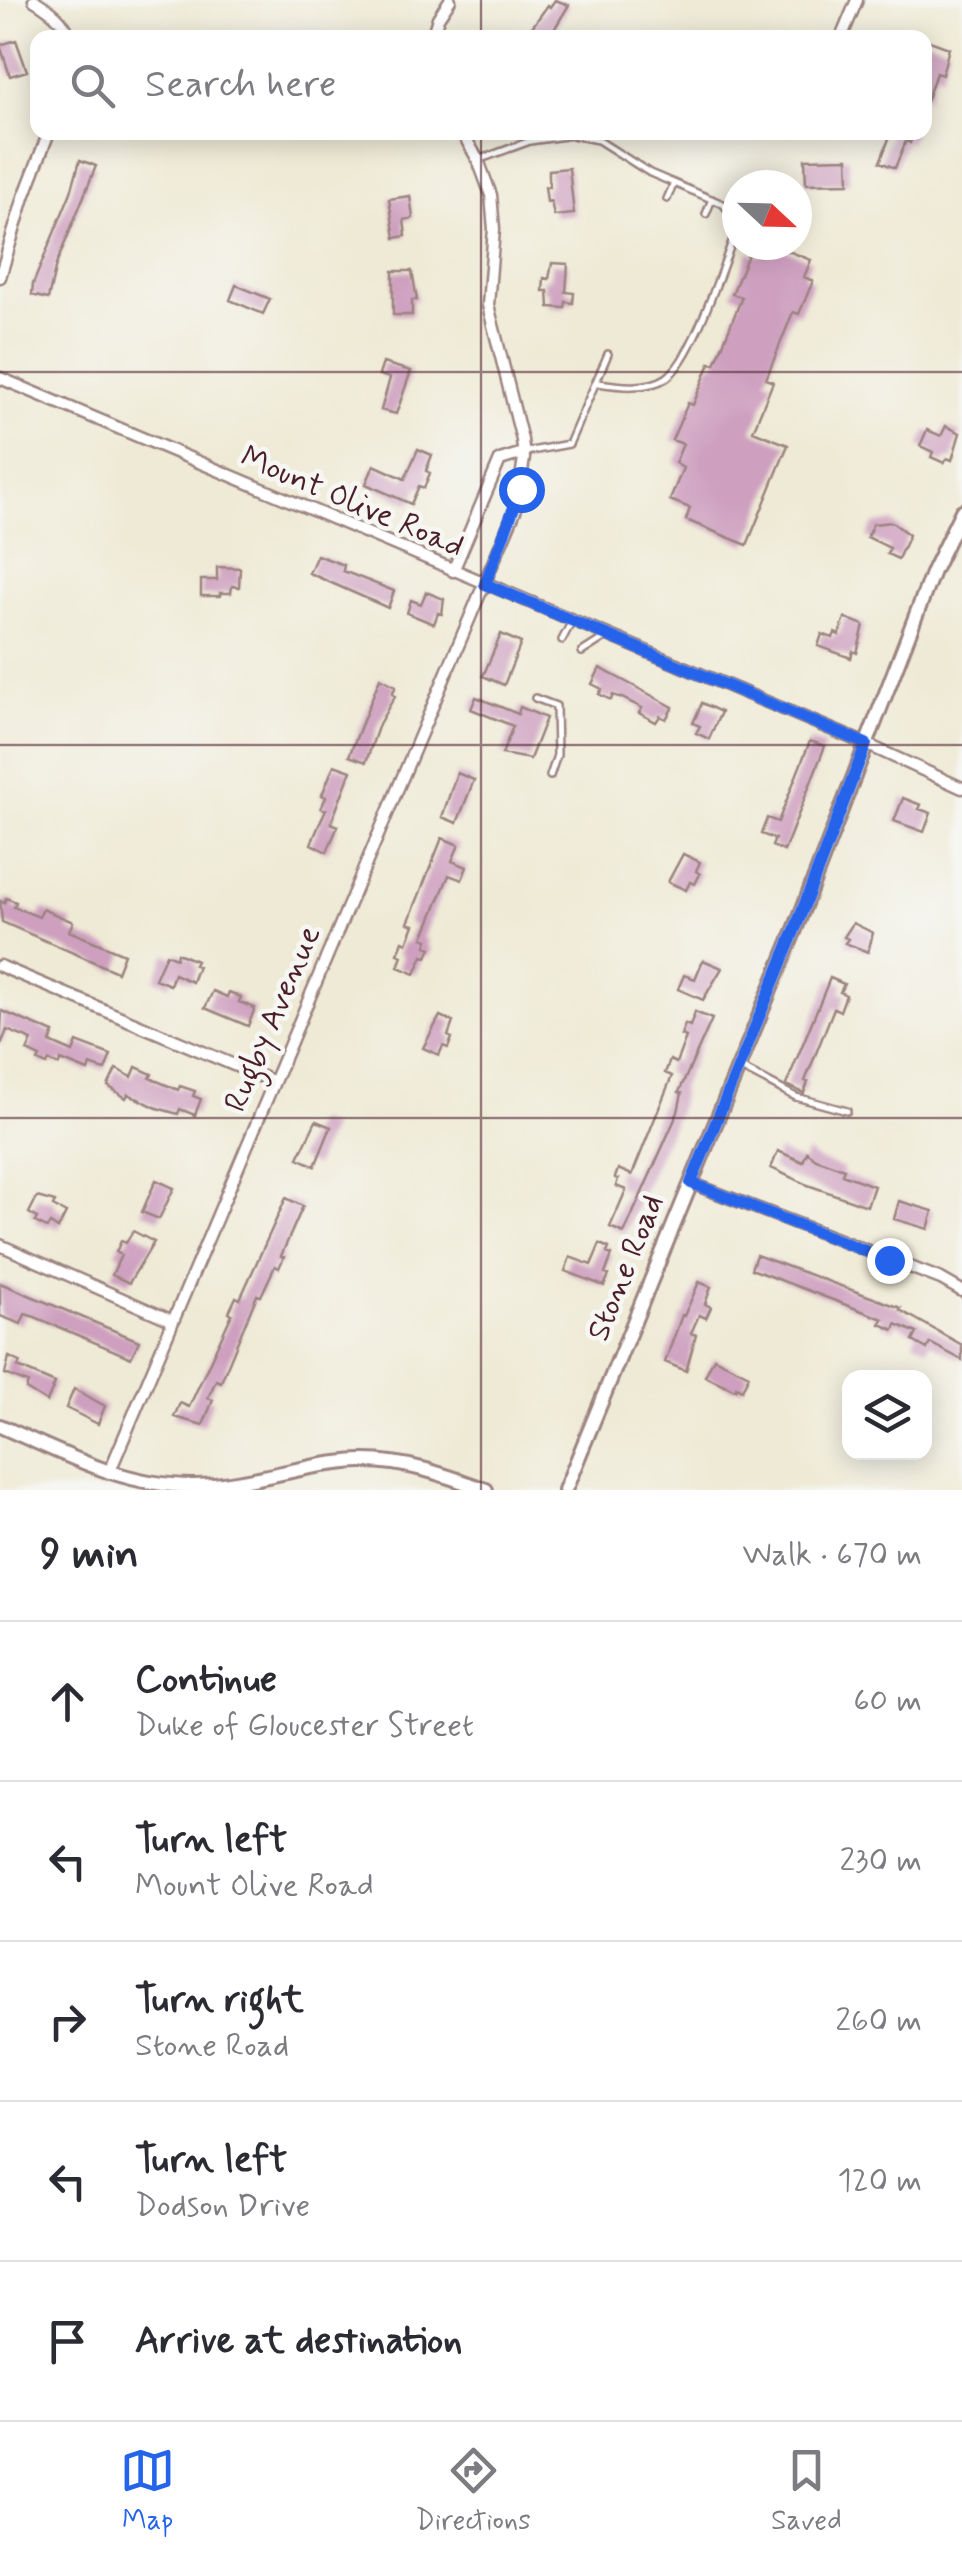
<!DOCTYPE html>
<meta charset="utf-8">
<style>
body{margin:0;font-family:Mynerve,sans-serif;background:#f2f2f3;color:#2b2b33}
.controls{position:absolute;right:30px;bottom:30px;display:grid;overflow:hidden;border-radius:20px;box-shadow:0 5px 25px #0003}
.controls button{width:90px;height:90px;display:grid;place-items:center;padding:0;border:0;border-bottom:2px solid #e1e1e2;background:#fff;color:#2b2b33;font:50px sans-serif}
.compass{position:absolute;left:722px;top:170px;width:90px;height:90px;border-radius:50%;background:#fff;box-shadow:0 5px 25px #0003;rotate:112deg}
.stop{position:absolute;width:30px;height:30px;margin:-22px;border:8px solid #2563eb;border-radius:50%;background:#fff}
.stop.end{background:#2563eb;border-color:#fff;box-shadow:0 2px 10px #0008}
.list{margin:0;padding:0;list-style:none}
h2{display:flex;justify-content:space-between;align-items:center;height:130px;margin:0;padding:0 40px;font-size:42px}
h2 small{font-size:32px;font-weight:400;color:#7c7c81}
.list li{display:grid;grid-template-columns:65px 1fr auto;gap:30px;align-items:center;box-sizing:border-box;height:160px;padding:0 40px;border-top:2px solid #e1e1e2}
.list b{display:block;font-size:38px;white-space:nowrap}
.list p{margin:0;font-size:32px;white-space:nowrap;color:#7c7c81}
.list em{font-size:32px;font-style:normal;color:#7c7c81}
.icon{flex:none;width:55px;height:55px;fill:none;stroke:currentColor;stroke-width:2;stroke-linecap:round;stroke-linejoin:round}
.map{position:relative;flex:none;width:962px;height:1490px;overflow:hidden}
.search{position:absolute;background:#fff;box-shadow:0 5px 25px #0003;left:30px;right:30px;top:30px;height:110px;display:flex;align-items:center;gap:25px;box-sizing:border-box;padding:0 35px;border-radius:20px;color:#7c7c81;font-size:38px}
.sheet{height:930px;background:#fff}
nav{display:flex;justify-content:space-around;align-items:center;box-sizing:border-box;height:140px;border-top:2px solid #e1e1e2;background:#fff;font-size:28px;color:#7c7c81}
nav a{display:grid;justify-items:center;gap:5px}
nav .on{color:#2563eb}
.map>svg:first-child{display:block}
</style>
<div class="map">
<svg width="962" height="1490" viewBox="0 0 962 1490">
<rect width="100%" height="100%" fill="#f6f6f2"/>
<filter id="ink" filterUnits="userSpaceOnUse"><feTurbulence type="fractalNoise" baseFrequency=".01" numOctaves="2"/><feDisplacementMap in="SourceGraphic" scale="20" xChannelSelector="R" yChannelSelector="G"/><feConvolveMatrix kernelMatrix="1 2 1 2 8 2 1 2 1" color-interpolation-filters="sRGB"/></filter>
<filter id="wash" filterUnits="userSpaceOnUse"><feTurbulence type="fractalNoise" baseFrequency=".0048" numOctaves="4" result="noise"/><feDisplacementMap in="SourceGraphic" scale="40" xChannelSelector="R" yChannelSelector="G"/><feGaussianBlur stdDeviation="2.25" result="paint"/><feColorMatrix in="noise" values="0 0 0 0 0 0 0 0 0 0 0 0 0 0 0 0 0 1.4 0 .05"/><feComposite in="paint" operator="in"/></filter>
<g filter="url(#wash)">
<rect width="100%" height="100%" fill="#efead5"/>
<g id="blocks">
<path fill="#ce9fbf" d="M555 0 569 5 549 38H541L530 30 548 5 550 7Z
M924 39 949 48 942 75 936 73 926 102Z
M16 40 27 71 10 76 0 45Z
M885 132H914L910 143 906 141 895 168 880 162 890 136Z
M848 158 849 183 806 184 805 159Z
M80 160 96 166 56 265 48 299 32 295 33 284 71 192Z
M569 168 574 214 554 216 551 201 547 202 545 187H549V170Z
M410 196 413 218 404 220 406 236 395 238 389 199Z
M764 245H773L811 260 804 277 813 281 799 314 793 312 766 379 773 382 753 431 788 445 747 545 686 520 690 508 670 500 683 468 675 463 683 444 672 440 688 403 693 405 710 363 715 364 742 297 732 294 749 252 760 256Z
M552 263 568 264 566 292 574 293 573 303 566 302 565 308 549 307 548 291H543L544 278 549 279Z
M393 271H412L417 300H412V315H393Z
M236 285 270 299 263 314 230 300Z
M383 363 411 371 396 414 381 410 390 378 379 375Z
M946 426 960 433 952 460 947 458 944 463 931 457 933 452 920 446 927 430 941 436Z
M418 449 432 455 426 471 430 473 424 488 419 486 411 504 366 484 374 465 405 479Z
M892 522 909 535 898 559 887 554 890 548 867 537 873 524Z
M317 555 344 565 343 571 394 591 388 608 309 573Z
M217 567 240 568 239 587 232 586 231 593H220V596H201V580H217Z
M426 592 444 599 442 614 438 613 434 624 407 613 411 600 421 604Z
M845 618 864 625 857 653 853 651 851 658 818 646 822 634 833 638 835 633 839 635Z
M501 634 521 643 504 685 483 676Z
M600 668 673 707 666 719 660 716 656 722 639 713 642 708 622 698 613 695 611 700 599 694 602 689 592 684Z
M380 678 396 686 392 694 395 696 379 724 366 762 349 756Z
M476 697 518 714 520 707 546 718 530 759 502 754 513 726 471 709Z
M702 703 721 712 709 739 696 733 700 726 693 723Z
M810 741 825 746 784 851 772 846 775 839 761 834 767 818 778 822Z
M334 765 351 771 331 823 338 826 327 852 311 844 326 809 321 808 326 797 322 795Z
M457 773 474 780 457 823 442 817Z
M903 798 921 805 919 809 931 813 924 832 894 821Z
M442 838 459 845 452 861 467 867 462 880 449 875 423 938 428 940 426 946 431 948 427 957 423 956 415 974 398 967 402 956 398 954 403 941 407 943 414 925 408 923Z
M683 854 700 862 696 871 700 874 695 884 690 882 686 890 668 882Z
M6 898 16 902 14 907 39 917 43 909 73 922 69 931 124 954 117 972 2 922 0 901 4 903Z
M853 923 873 933 868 952 845 943 848 939 844 937Z
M177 953 196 961 194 965 198 966 192 982 174 974 170 985 155 979 166 954 176 958Z
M703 960 722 968 703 1000 678 989 684 975 695 979Z
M830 978 844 984 840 992 846 995 840 1011 834 1008 805 1081 808 1082 804 1093 786 1085Z
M213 991 227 997 229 992 241 997 239 1002 255 1008 248 1026 205 1008Z
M2 1011 54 1033 50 1042 73 1052 77 1042 111 1055 105 1070 90 1065 88 1071 61 1060 59 1065 49 1061 47 1065 38 1061 40 1057 27 1051 32 1040 7 1030 0 1047Z
M695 1012 712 1019 679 1092 682 1093 678 1112 624 1233 610 1227 626 1190 616 1186 618 1179 615 1178 618 1169 632 1175 672 1076 665 1073 670 1060 676 1063 686 1037 681 1035 685 1024 690 1026Z
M440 1016 453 1022 448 1036 452 1038 448 1048 443 1046 439 1055 423 1048Z
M136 1067 152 1074 150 1078 178 1090 180 1086 195 1091 193 1096 201 1099 195 1115 180 1109 178 1114 157 1108 128 1094 126 1098 108 1086 116 1069 132 1077Z
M316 1121 331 1127 315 1166 298 1158Z
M778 1151 803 1162 807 1152 816 1159 844 1169 842 1174 874 1186 867 1206 805 1184 771 1168Z
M156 1180 174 1188 159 1219 142 1212Z
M37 1197 55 1202 53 1206 66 1213 58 1229 50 1224 47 1228 35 1222 37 1218 29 1213Z
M286 1198 303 1206 281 1256 284 1257 279 1268 275 1266 261 1296 257 1295 221 1382 216 1380 208 1398 213 1400 203 1425 174 1417 180 1403 189 1407 232 1314 229 1312 236 1297 240 1299Z
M899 1201 933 1211 928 1229 894 1219Z
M133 1231 154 1242 129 1283 112 1275 121 1255 116 1252 121 1241 126 1243Z
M600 1244 609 1248 607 1253 612 1255 605 1274 609 1275 604 1286 565 1271 570 1257 591 1265Z
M756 1255 901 1308 900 1310 962 1345V1360L930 1343 927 1349 913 1341 917 1333 896 1324 894 1330 880 1324 883 1319 751 1269Z
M699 1282 711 1287 705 1304 711 1307 706 1318 699 1315 691 1333 696 1335 686 1371 665 1362 682 1315 684 1316Z
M0 1283 139 1341 131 1358 35 1317 25 1314 21 1324 0 1316Z
M9 1357 20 1362 18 1367 55 1383 47 1402 26 1389 28 1383 5 1374Z
M714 1358 749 1375 742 1390 736 1387 735 1390 705 1376Z
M74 1389 105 1406 98 1424 66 1408Z"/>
</g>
</g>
<g filter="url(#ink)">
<use href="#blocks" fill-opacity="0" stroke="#9c8480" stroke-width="2.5"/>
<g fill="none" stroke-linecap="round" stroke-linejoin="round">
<g stroke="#9c8480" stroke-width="10">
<path id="service" d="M478 160 530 141 572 135 598 140 650 173 723 204 734 218 736 231C723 264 693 360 666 378 648 390 618 386 598 383
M667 199 674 183
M706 214 712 199
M526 452 569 444 608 354
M562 640 572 621
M582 652 607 636
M535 698 556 706 557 755 550 776
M741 1068 796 1097 847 1111"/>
</g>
<g stroke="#9c8480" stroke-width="15">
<path id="minor" d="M34 0C50 10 63 19 71 38
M432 38 438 18 450 0
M841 38 857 0
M0 277 24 197 49 132
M0 378 866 744 962 788
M453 571 500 460 523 453
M0 966 274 1082
M691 1183 941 1279 962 1291
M0 1245 173 1321
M109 1473 517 506 524 458 522 440 488 305 494 229 491 195 478 160 462 132"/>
</g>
<g stroke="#9c8480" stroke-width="18">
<path id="tertiary" d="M0 1426C63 1453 124 1487 195 1486 251 1485 305 1463 361 1461 404 1460 445 1475 486 1490
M565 1490 796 927 933 571 962 511"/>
</g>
<use href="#service" stroke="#fff" stroke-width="5"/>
<use href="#minor" stroke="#fff" stroke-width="10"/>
<use href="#tertiary" stroke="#fff" stroke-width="12"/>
</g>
</g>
<g fill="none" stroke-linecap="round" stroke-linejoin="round" filter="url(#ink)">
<path stroke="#2563eb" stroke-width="12" d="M521 489 485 584 866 744 796 927 691 1183 889 1260"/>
</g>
<path fill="none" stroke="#4a1f2b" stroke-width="2.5" stroke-opacity="0.55" d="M481 0V38M481 132V1490M0 372H962M0 745H962M0 1118H962"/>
<g text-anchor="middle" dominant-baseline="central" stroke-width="9" stroke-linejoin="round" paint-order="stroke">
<g font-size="32" fill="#4a1f2b" stroke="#f6f6f2">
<text transform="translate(352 502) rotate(23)">Mount Olive Road</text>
<text transform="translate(273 1019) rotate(-67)">Rugby Avenue</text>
<text transform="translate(626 1268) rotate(-68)">Stone Road</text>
</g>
</g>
</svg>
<div class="controls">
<button><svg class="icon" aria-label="layers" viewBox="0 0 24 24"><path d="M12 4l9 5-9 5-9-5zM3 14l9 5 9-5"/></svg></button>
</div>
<svg class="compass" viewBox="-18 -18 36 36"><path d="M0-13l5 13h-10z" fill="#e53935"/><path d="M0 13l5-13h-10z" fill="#7c7c81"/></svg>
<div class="stop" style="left:521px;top:489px"></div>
<div class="stop end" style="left:889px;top:1260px"></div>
<div class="search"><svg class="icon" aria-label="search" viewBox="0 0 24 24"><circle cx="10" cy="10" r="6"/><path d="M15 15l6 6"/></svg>Search here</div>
</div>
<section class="sheet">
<h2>9 min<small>Walk · 670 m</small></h2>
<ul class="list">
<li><svg class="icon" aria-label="ahead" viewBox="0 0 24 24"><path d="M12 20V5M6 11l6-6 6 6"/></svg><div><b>Continue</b><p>Duke of Gloucester Street</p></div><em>60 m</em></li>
<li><svg class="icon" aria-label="left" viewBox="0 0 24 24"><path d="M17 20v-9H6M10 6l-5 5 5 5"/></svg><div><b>Turn left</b><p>Mount Olive Road</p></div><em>230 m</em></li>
<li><svg class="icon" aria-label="right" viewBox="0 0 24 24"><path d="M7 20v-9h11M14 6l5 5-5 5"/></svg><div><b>Turn right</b><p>Stone Road</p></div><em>260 m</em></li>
<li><svg class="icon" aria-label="left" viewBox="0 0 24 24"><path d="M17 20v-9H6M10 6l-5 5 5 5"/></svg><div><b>Turn left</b><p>Dodson Drive</p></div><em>120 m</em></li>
<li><svg class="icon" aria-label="arrive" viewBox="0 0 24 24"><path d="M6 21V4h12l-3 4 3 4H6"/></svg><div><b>Arrive at destination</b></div></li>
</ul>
</section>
<nav>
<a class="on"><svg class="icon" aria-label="map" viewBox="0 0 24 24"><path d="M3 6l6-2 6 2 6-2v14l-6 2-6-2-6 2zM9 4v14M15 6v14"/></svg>Map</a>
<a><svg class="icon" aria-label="directions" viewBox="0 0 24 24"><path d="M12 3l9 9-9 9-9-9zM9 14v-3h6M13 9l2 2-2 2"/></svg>Directions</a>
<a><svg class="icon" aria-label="saved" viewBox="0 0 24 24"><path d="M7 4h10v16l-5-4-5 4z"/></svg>Saved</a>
</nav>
